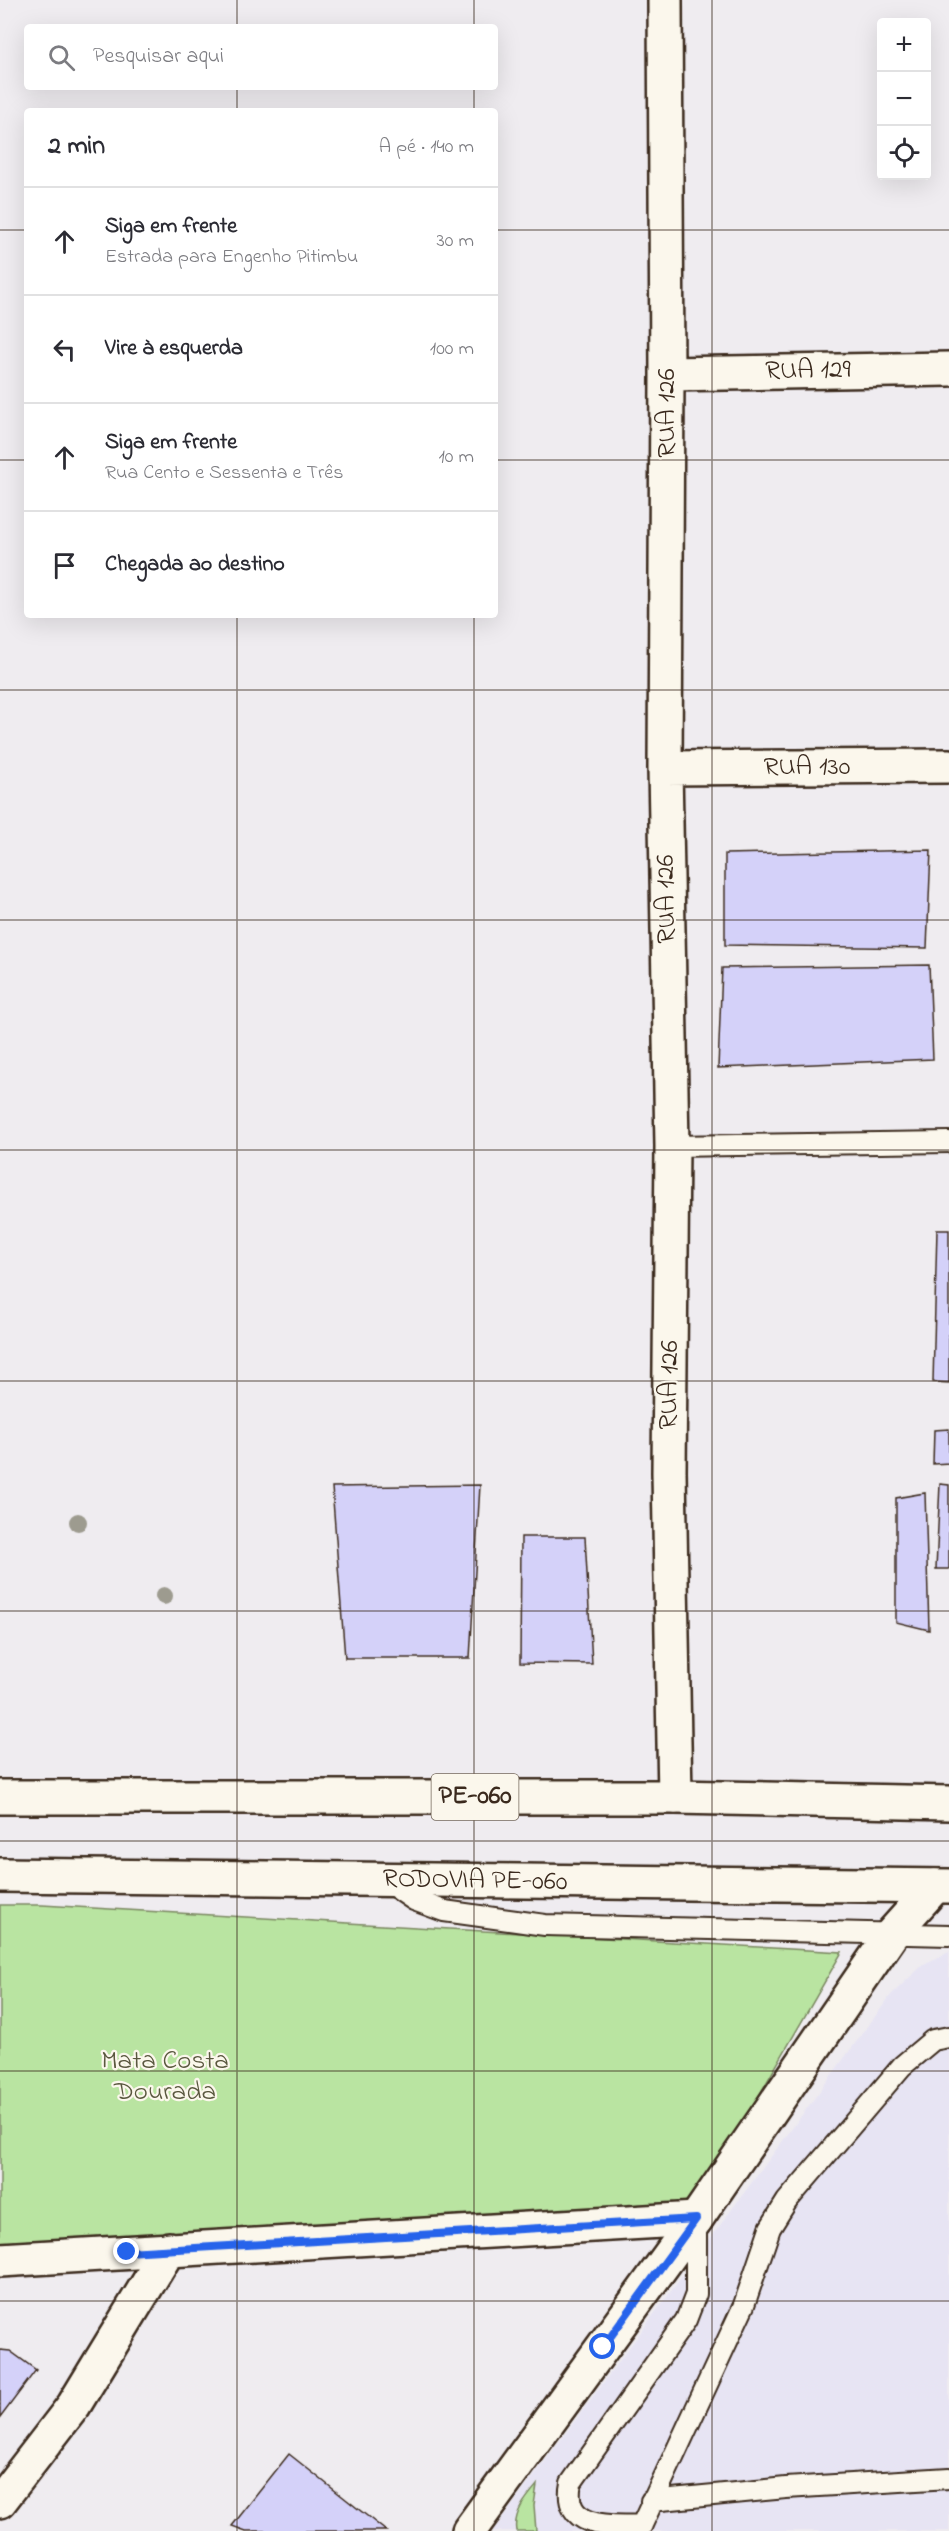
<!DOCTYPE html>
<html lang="pt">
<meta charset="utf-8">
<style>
body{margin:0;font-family:"Indie Flower",sans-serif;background:#f7f7f7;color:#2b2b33}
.controls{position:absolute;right:18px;top:18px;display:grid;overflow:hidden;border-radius:6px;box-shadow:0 6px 24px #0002}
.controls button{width:54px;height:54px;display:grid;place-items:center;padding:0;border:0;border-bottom:2px solid #e1e1e2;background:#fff;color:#2b2b33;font:30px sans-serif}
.stop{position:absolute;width:18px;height:18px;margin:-14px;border:4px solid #2563eb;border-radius:50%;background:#fff}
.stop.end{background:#2563eb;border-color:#fff;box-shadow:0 2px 6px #0008}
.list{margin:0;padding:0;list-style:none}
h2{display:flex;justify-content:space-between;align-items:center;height:78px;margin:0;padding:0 24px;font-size:26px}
h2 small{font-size:20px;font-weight:400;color:#7c7c81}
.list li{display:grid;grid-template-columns:39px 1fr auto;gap:18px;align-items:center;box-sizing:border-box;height:108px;padding:0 24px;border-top:2px solid #e1e1e2}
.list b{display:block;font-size:22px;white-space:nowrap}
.list p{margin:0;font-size:20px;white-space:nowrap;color:#7c7c81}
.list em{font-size:20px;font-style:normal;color:#7c7c81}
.icon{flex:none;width:33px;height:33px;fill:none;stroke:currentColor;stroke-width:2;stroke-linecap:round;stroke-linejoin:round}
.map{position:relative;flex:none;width:949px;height:2531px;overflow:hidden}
.search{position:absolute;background:#fff;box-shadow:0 6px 24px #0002;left:24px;top:24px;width:474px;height:66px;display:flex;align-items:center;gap:15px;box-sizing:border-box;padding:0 21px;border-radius:6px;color:#7c7c81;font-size:22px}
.panel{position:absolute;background:#fff;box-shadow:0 6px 24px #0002;left:24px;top:108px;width:474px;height:510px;border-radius:6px}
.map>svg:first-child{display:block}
</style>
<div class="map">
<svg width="949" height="2531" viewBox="0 0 949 2531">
<rect width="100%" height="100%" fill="#efecf0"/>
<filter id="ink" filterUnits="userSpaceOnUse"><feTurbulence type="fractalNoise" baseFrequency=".0167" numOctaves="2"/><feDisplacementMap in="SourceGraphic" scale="12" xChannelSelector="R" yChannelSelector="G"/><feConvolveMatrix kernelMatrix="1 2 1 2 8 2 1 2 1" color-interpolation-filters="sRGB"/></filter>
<g filter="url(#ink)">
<path fill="#e7e4f3" d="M949 1952V2531H493L891 1995 924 1964Z"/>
<path fill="#b9e4a1" stroke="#7a8760" stroke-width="1.5" d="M0 1905H42L842 1952 691 2213 0 2249Z
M537 2485 534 2505 536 2531H516C513 2513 526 2498 537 2485Z"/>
<path fill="#d4d1f9" stroke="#3b2a1e" stroke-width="1.5" d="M931 850 927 948 725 945V854Z
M929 965 933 1059 718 1068 722 968Z
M937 1230H949V1383L933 1382Z
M949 1429V1463L933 1464 934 1430Z
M940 1484 949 1485V1569H936Z
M480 1485 470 1658H345L332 1487Z
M925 1493 929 1630 896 1622V1498Z
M521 1537H585L592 1664 520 1663Z
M0 2350 10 2351 36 2370 0 2418Z
M289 2454 386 2531H246L232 2526Z"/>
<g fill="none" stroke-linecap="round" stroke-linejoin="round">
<g stroke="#3b2a1e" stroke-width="24">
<path id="service" d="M672 1146 949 1142
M386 1881 414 1900 444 1911 545 1925 949 1935
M651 2501 786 2488 949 2478
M642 2525C612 2526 561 2530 571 2483L686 2320 696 2294V2220
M639 2531 744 2305 770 2228 787 2201 902 2066 933 2040 949 2037"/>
</g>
<g stroke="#3b2a1e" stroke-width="38">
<path id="minor" d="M665 0 667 374 665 768 672 1146 669 1472 675 1797
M667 374 949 369
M665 768 949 766
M0 2260 696 2219
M0 2501 74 2405 169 2249"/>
</g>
<g stroke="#3b2a1e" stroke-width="38">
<path id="tertiary" d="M469 2531 696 2219 891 1935 935 1886"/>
</g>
<g stroke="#3b2a1e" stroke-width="38">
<path id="trunk" d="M0 1797H675L949 1803
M0 1875 949 1886"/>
</g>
<use href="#service" stroke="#fbf7ec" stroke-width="20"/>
<use href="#minor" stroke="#fbf7ec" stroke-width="33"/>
<use href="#tertiary" stroke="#fbf7ec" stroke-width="33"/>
<use href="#trunk" stroke="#fbf7ec" stroke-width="33"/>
</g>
<g fill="#9d9b8f">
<circle cx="78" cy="1522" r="9"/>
<circle cx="164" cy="1596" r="9"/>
</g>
</g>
<g fill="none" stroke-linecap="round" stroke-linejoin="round" filter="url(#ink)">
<path stroke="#2563eb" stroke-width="8" d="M127 2252 696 2219 603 2347"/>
</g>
<path fill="none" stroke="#3b2a1e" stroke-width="1.5" stroke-opacity="0.55" d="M237 0V27M474 0V27M712 0V2531M237 87V111M474 87V111M0 230H27M495 230H949M0 460H27M495 460H949M237 615V2531M474 615V2531M0 690H949M0 920H949M0 1150H949M0 1381H949M0 1611H949M0 1841H949M0 2071H949M0 2301H949"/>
<g text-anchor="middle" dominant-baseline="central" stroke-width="4.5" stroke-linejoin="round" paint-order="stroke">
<rect fill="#fbf7ec" stroke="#75685c" stroke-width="1.5" x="431.5" y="1774" width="87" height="46" rx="4.5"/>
<g font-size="26" font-weight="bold" fill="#3b2a1e">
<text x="475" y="1797">PE-060</text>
</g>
<g font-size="27" fill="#3b2a1e" stroke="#fbf7ec">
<text transform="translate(808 371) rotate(-1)">RUA 129</text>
<text transform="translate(667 413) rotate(-90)">RUA 126</text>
<text x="807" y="767">RUA 130</text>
<text transform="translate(667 899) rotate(-91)">RUA 126</text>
<text transform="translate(670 1385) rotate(-89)">RUA 126</text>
<text transform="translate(475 1881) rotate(1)">RODOVIA PE-060</text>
</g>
<g font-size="27" fill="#5a583f" stroke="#fbf7ec">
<text x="165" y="2061">Mata Costa<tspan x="165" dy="31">Dourada</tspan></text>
</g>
</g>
</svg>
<div class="controls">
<button>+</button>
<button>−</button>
<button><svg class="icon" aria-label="locate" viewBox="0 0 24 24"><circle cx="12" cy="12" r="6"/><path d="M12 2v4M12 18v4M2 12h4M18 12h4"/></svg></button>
</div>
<div class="stop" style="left:603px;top:2347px"></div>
<div class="stop end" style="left:127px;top:2252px"></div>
<div class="search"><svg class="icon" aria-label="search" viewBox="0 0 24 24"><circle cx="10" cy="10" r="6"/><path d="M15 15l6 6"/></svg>Pesquisar aqui</div>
<section class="panel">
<h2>2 min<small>A pé · 140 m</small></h2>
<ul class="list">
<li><svg class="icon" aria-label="ahead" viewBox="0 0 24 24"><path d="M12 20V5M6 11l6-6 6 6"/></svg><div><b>Siga em frente</b><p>Estrada para Engenho Pitimbu</p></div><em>30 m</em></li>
<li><svg class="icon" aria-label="left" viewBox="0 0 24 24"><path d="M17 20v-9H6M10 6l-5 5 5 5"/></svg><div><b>Vire à esquerda</b></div><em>100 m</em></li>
<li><svg class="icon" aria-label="ahead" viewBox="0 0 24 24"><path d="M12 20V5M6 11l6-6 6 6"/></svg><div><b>Siga em frente</b><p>Rua Cento e Sessenta e Três</p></div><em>10 m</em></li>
<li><svg class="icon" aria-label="arrive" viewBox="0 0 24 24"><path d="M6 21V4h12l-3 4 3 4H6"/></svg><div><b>Chegada ao destino</b></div></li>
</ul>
</section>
</div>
